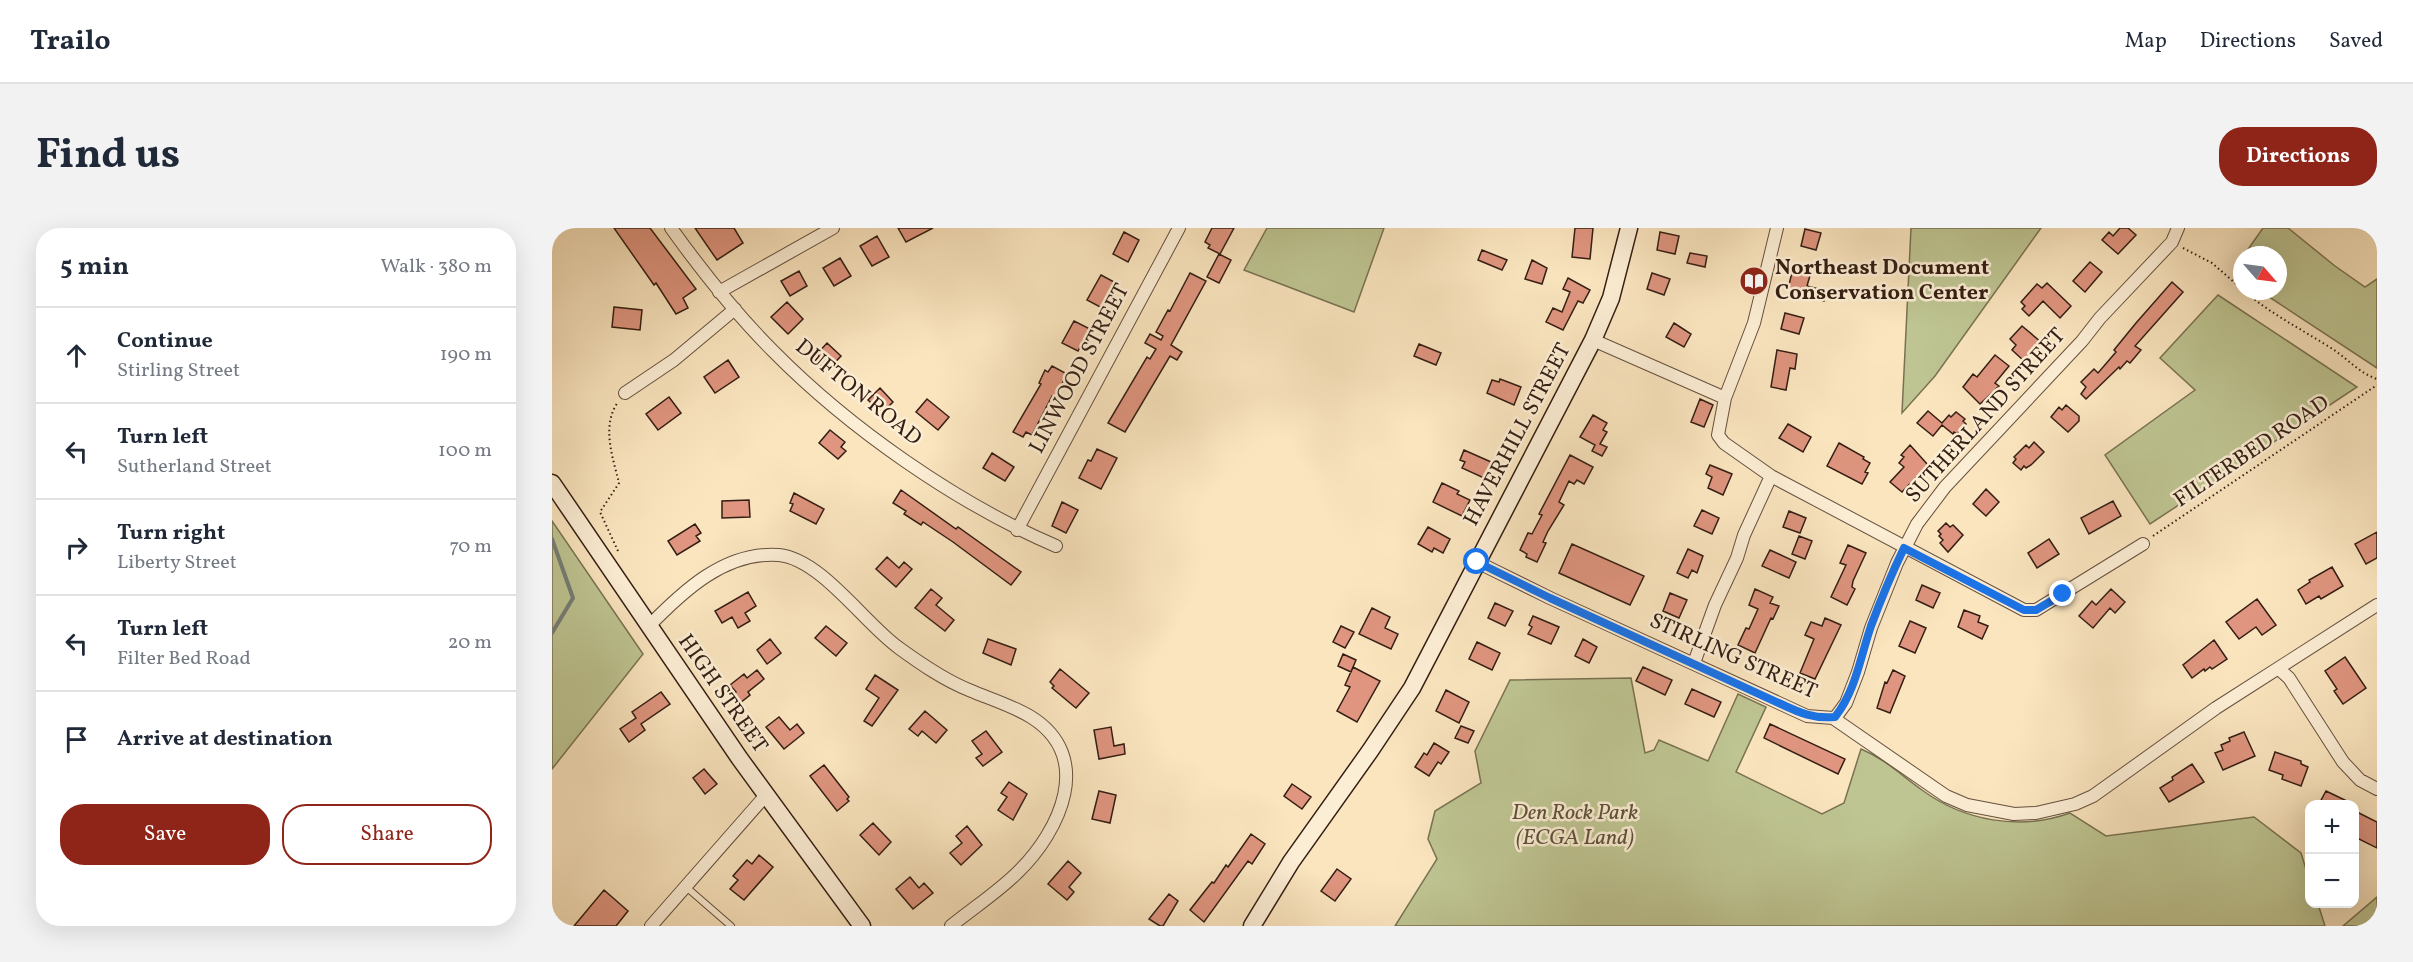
<!DOCTYPE html>
<meta charset="utf-8">
<style>
body{margin:0;font-family:Vollkorn,serif;background:#f2f2f3;color:#1f2937}
.controls{position:absolute;right:18px;bottom:18px;display:grid;overflow:hidden;border-radius:12px;box-shadow:0 6px 24px #0002}
.controls button{width:54px;height:54px;display:grid;place-items:center;padding:0;border:0;border-bottom:2px solid #e0e1e3;background:#fff;color:#1f2937;font:30px sans-serif}
.compass{position:absolute;left:1681px;top:18px;width:54px;height:54px;border-radius:50%;background:#fff;box-shadow:0 6px 24px #0002;rotate:118deg}
.stop{position:absolute;width:18px;height:18px;margin:-14px;border:4px solid #1a73e8;border-radius:50%;background:#fff}
.stop.end{background:#1a73e8;border-color:#fff;box-shadow:0 2px 6px #0008}
.list{margin:0;padding:0;list-style:none}
h2{display:flex;justify-content:space-between;align-items:center;height:78px;margin:0;padding:0 24px;font-size:26px}
h2 small{font-size:20px;font-weight:400;color:#747a83}
.list li{display:grid;grid-template-columns:39px 1fr auto;gap:18px;align-items:center;box-sizing:border-box;height:96px;padding:0 24px;border-top:2px solid #e0e1e3}
.list b{display:block;font-size:22px;white-space:nowrap}
.list p{margin:0;font-size:20px;white-space:nowrap;color:#747a83}
.list em{font-size:20px;font-style:normal;color:#747a83}
.actions{display:flex;gap:12px;padding:18px 24px}
.actions a{flex:1;padding:14px 0;border:2px solid #8f2418;border-radius:24px;text-align:center;font-size:21px;color:#8f2418}
.actions .main{background:#8f2418;color:#fff}
.icon{flex:none;width:33px;height:33px;fill:none;stroke:currentColor;stroke-width:2;stroke-linecap:round;stroke-linejoin:round}
.map{position:relative;flex:none;width:1825px;height:698px;overflow:hidden;border-radius:24px}
header{display:flex;align-items:center;gap:36px;box-sizing:border-box;height:84px;padding:0 30px;background:#fff;border-bottom:2px solid #e0e1e3}
header strong{font-size:28px}
nav{display:flex;gap:33px;margin-inline-start:auto;font-size:21px}
.intro{display:flex;align-items:center;justify-content:space-between;box-sizing:border-box;height:144px;padding:0 36px}
h1{margin:0;font-size:42px}
.button{padding:15px 27px;border-radius:24px;background:#8f2418;color:#fff;font-size:21px;font-weight:700}
main{display:flex;gap:36px;padding:0 36px}
aside{flex:1;background:#fff;border-radius:24px;box-shadow:0 6px 24px #0002}
.map>svg:first-child{display:block}
</style>
<header>
<strong>Trailo</strong>
<nav><a>Map</a><a>Directions</a><a>Saved</a></nav>
</header>
<div class="intro"><h1>Find us</h1><a class="button">Directions</a></div>
<main>
<aside>
<h2>5 min<small>Walk · 380 m</small></h2>
<ul class="list">
<li><svg class="icon" aria-label="ahead" viewBox="0 0 24 24"><path d="M12 20V5M6 11l6-6 6 6"/></svg><div><b>Continue</b><p>Stirling Street</p></div><em>190 m</em></li>
<li><svg class="icon" aria-label="left" viewBox="0 0 24 24"><path d="M17 20v-9H6M10 6l-5 5 5 5"/></svg><div><b>Turn left</b><p>Sutherland Street</p></div><em>100 m</em></li>
<li><svg class="icon" aria-label="right" viewBox="0 0 24 24"><path d="M7 20v-9h11M14 6l5 5-5 5"/></svg><div><b>Turn right</b><p>Liberty Street</p></div><em>70 m</em></li>
<li><svg class="icon" aria-label="left" viewBox="0 0 24 24"><path d="M17 20v-9H6M10 6l-5 5 5 5"/></svg><div><b>Turn left</b><p>Filter Bed Road</p></div><em>20 m</em></li>
<li><svg class="icon" aria-label="arrive" viewBox="0 0 24 24"><path d="M6 21V4h12l-3 4 3 4H6"/></svg><div><b>Arrive at destination</b></div></li>
</ul>
<div class="actions"><a class="main">Save</a><a>Share</a></div>
</aside>
<div class="map">
<svg width="1825" height="698" viewBox="0 0 1825 698">
<rect width="100%" height="100%" fill="#fae5bf"/>
<filter id="stains"><feTurbulence type="fractalNoise" baseFrequency=".00333" numOctaves="4"/><feColorMatrix values="0 0 0 0 .2 0 0 0 0 .09 0 0 0 0 .02 0 0 0 .5 -.17"/></filter>
<radialGradient id="worn" r=".72"><stop offset=".6" stop-color="#630" stop-opacity="0"/><stop offset="1" stop-color="#630" stop-opacity=".3"/></radialGradient>
<path fill="#bec592" stroke="#797252" stroke-width="1.5" d="M715 0H832L802 84 692 42Z
M1359 0H1489L1383 148 1350 185Z
M1711 0H1736L1783 38 1813 59 1825 51V140L1708 63H1726V27H1692Z
M1666 67 1805 159 1598 296 1553 227 1643 162 1608 130Z
M0 293 91 426 0 541Z
M1079 450 1093 525 1102 522 1107 512 1156 533 1186 466 1214 479 1184 544 1270 586 1292 575 1309 521C1333 531 1349 547 1370 562 1412 593 1468 603 1518 585L1554 608 1702 589 1749 625 1757 651 1758 676H1766L1773 698H843L885 631 876 611 883 583 929 555 923 523 958 452Z
M1825 669V698H1791Z"/>
<g fill="none" stroke-linecap="round" stroke-linejoin="round">
<path stroke="#757d77" stroke-width="4" d="M0 311 21 370 0 405"/>
</g>
<path fill="#df957f" stroke="#341e13" stroke-width="1.5" d="M62 0H98L144 61 131 70 136 80 124 86 104 55 102 57Z
M143 0H182L191 15 165 32Z
M346 0H381L354 14Z
M660 0H682L668 26 656 20 658 17 653 14Z
M1023 0H1041L1038 31 1020 29Z
M1568 0H1576L1584 7 1566 26 1550 12 1557 4 1561 8Z
M1253 1 1269 5 1264 22 1249 18Z
M572 4 587 12 576 34 561 26Z
M1108 4 1127 8 1123 26 1105 22Z
M325 8 337 29 320 38 308 18Z
M930 22 955 32 950 42 926 32Z
M1138 25 1155 28 1153 39 1135 35Z
M667 26 679 32 667 55 655 49Z
M288 30 299 48 282 58 271 40Z
M980 32 995 40 990 56 973 51Z
M1538 34 1550 44 1533 64 1521 53Z
M1241 40 1259 44 1255 58 1275 63 1272 73 1236 61Z
M247 43 255 58 238 68 229 53Z
M638 45 654 53 619 117 630 124 625 132 618 128 573 204 556 195 595 129 598 131 604 121 593 115 598 106 609 112 611 108 604 104 616 82 618 83Z
M1100 45 1118 51 1112 67 1095 61Z
M549 47 564 55 550 80 535 72Z
M1016 50 1038 62 1031 75 1026 73 1011 102 994 94 1001 80 1010 84 1018 64 1011 61Z
M1620 54 1631 64 1583 118 1589 122 1578 135 1575 133 1568 141 1567 139 1534 171 1529 166 1534 159 1529 154 1542 141 1546 145 1564 124 1562 122 1584 95Z
M1495 55 1519 78 1508 90 1491 73 1477 88 1470 81 1473 78 1469 74 1485 56 1490 60Z
M235 74 251 91 236 106 219 89Z
M62 79 90 82 88 102 60 99Z
M1233 85 1252 90 1247 106 1229 101Z
M522 93 538 101 526 123 510 115Z
M1122 95 1139 106 1132 119 1114 109Z
M1470 98 1489 114 1472 133 1460 122 1464 117 1458 111Z
M275 115 289 128 274 144 263 133 267 128 265 126Z
M867 116 889 125 884 137 862 128Z
M1225 122 1245 126 1243 141 1238 140 1234 162 1219 159Z
M1443 127 1457 138 1443 155 1447 158 1428 176 1411 159 1421 146 1425 149Z
M176 132 187 149 163 165 152 149Z
M500 138 515 146 503 170 500 168 480 207 474 204 471 209 461 204 489 156 487 155 493 142 496 144Z
M948 151 969 159 962 177 935 165 940 152 947 154Z
M328 160 341 174 330 185 316 172Z
M117 169 129 185 106 202 94 186Z
M375 171 397 189 386 202 364 184Z
M1148 171 1161 177 1152 199 1139 194Z
M1514 177 1527 188V193L1516 204 1499 189 1507 179 1510 182Z
M1376 183 1390 195 1397 187 1399 189 1404 184 1413 191 1411 193 1414 196 1405 206 1402 204 1401 206 1390 197 1381 208 1365 195Z
M1041 187 1055 195 1051 202 1055 204 1048 216 1055 219 1050 228 1040 223 1043 217 1028 209Z
M1236 196 1259 209 1251 224 1227 210Z
M278 202 293 214 289 219 294 223 286 231 267 215Z
M1482 214 1492 224 1479 237 1474 240 1472 238 1469 242 1461 235 1464 231 1462 229 1474 217 1477 220Z
M1287 215 1312 229 1311 231 1318 235 1313 244 1316 245 1310 256 1275 238Z
M1358 217 1376 237 1350 264 1338 254 1352 239 1347 235 1352 229 1349 227Z
M545 221 565 230 549 261 527 250 536 232 539 233Z
M912 222 939 234 932 250 910 240 913 234 908 232Z
M440 225 462 239 453 253 431 240Z
M1018 227 1041 239 1032 256 1025 252 1022 256 1017 253 1007 274 1012 277 996 303 991 314 994 315 985 334 974 329 975 326 968 322 976 305 980 306 990 287 987 286Z
M1158 237 1180 246 1171 267 1156 260 1160 249 1154 246Z
M890 255 907 263 905 266 918 272 910 288 881 274Z
M1434 261 1447 274 1434 288 1421 276Z
M349 262 404 301 406 299 469 344 459 357 401 314 371 294 369 297 352 286 354 283 341 275Z
M242 265 272 281 264 296 238 283 241 276 238 275Z
M197 272 198 289 170 290V273Z
M1561 273 1569 288 1537 306 1529 290Z
M510 274 526 282 514 305 500 298Z
M1150 282 1167 290 1160 306 1142 298Z
M1237 283 1254 290 1248 305 1231 299Z
M1394 295 1398 299 1401 297 1411 307 1396 324 1388 315 1391 312 1387 308 1389 306 1386 303Z
M143 296 149 305 144 308 148 313 125 327 116 313Z
M876 299 898 311 891 325 882 320 880 324 866 316Z
M1825 304V330L1814 336 1803 316Z
M1247 308 1260 313 1253 331 1240 326Z
M1497 311 1507 326 1485 340 1476 325Z
M1020 316 1092 348 1078 377 1007 345Z
M1296 317 1314 325 1301 353 1300 359 1303 361 1295 377 1279 369 1294 337 1288 335Z
M1136 321 1151 328 1145 345 1140 342 1136 350 1125 345Z
M1218 322 1244 334 1237 350 1210 338Z
M335 329 347 340 352 334 360 341 344 359 324 341Z
M1780 339 1791 358 1769 371 1767 368 1754 376 1746 362 1758 354 1757 352Z
M1370 357 1388 365 1381 380 1364 372Z
M379 361 390 370 384 377 402 392 393 403 363 380Z
M1203 361 1221 369 1218 375 1227 378 1221 391 1219 390 1203 425 1186 417 1194 400 1197 401 1206 381 1197 377Z
M1559 361 1573 374 1563 385 1558 380 1541 400 1527 388 1540 373 1544 377Z
M196 364 204 378 193 385 198 393 186 400 180 389 170 395 163 383Z
M1118 365 1135 372 1127 390 1111 383Z
M1705 371 1724 397 1710 407 1704 399 1687 411 1674 394Z
M943 375 961 383 953 398 936 390Z
M820 380 838 389 833 400 846 406 839 421 807 406Z
M1412 382 1428 388 1426 394 1436 398 1430 411 1406 399Z
M981 388 1007 399 999 416 976 406 980 399 977 397Z
M1273 390 1289 397 1263 451 1248 445 1262 411 1253 407 1259 394 1270 398Z
M1358 393 1374 400 1363 425 1347 418Z
M274 398 295 415 284 428 263 410Z
M789 398 802 404 793 420 781 414Z
M218 411 229 425 215 436 205 422Z
M436 411 464 421 459 437 431 425Z
M1031 411 1045 419 1037 435 1023 428Z
M1662 412 1675 431 1660 441 1658 439 1653 443 1652 441 1640 450 1631 437Z
M925 414 948 425 940 442 917 431Z
M791 426 804 432 799 444 786 438Z
M1793 429 1814 460 1791 476 1782 463 1785 461 1773 443Z
M801 439 828 453 805 494 785 483 798 459 793 457Z
M1091 439 1120 452 1113 467 1084 453Z
M508 441 537 465 524 480 500 460 502 458 498 454Z
M205 442 212 451 196 464 198 467 188 475 181 467 184 464 178 457 192 446 195 450Z
M1341 442 1353 448 1338 485 1325 480 1333 454 1335 455Z
M323 447 346 462 320 498 312 493 327 470 314 461Z
M1140 461 1169 474 1162 489 1133 476Z
M894 462 917 474 907 495 884 483Z
M109 464 118 476 89 496 93 502 77 514 68 501 84 490 80 484Z
M373 483 395 502 384 515 370 503 366 508 357 501Z
M227 489 238 502 245 496 252 505 232 521 214 499Z
M1218 496 1293 531 1286 546 1212 510Z
M909 498 922 503 916 515 903 510Z
M559 499 562 518 572 516 573 526 547 531 542 502Z
M434 503 450 524 431 538 424 530 430 526 420 513Z
M1692 504 1703 528 1671 542 1663 525 1671 522 1669 517 1678 513 1677 510Z
M882 515 897 524 889 536 886 534 877 548 863 539 872 525 875 527Z
M1723 524 1749 533V536L1756 539 1749 558 1730 551 1731 547 1717 542Z
M1640 536 1652 554 1617 574 1608 560 1621 552 1620 549Z
M272 537 297 569 295 571 297 573 285 583 258 548Z
M152 541 165 556 153 566 141 550Z
M457 554 475 566 461 592 446 582 455 569 449 565Z
M740 556 759 569 750 581 732 568Z
M547 563 564 567 558 595 540 591Z
M1774 563 1801 576H1767Z
M1803 583 1825 594V620L1803 609Z
M321 595 339 614 327 627 308 607Z
M415 598 430 617 409 637 398 625 410 615 404 608Z
M699 606 713 616 700 636 696 633 652 694 638 682 660 654 662 655 674 637 676 639Z
M207 627 221 639 192 672 178 661 186 652 181 648 195 632 200 636Z
M516 633 529 645 517 659 522 664 515 672 496 656Z
M785 641 799 651 783 673 769 663Z
M358 649 367 660 372 655 381 665 361 681 344 661Z
M52 662 76 683 64 698H22Z
M617 666 626 673 611 698H608L597 691Z"/>
<g fill="none" stroke-linecap="round" stroke-linejoin="round">
<g stroke="#66503e" stroke-width="8">
<path id="lane" d="M133 658 179 698"/>
</g>
<g stroke="#66503e" stroke-width="14">
<path id="street" d="M119 0C150 43 183 85 221 123 297 200 404 275 504 318
M167 64 281 0
M1041 112 1173 170 1166 207 1172 215 1219 248 1472 382H1484L1591 316
M73 165 122 132 183 81
M1173 170 1202 95 1225 0
M465 302 627 0
M925 334 998 370 1229 476 1255 488 1281 490 1394 568 1415 577 1462 586 1484 585 1523 576 1541 568 1664 480 1825 377
M96 399C131 363 173 323 227 327 269 331 313 396 347 420 369 436 392 452 417 462 438 471 459 477 479 489 543 529 508 603 466 644 446 664 421 680 399 698
M1142 435 1163 377 1185 330 1192 307 1219 248
M1727 441 1737 450 1791 534 1808 552 1825 561
M1281 490H1283L1294 475 1306 444 1319 400 1345 335 1365 296 1393 259 1530 113 1548 90 1620 14 1626 0
M99 698 214 567"/>
</g>
<g stroke="#341e13" stroke-width="19">
<path id="secondary" d="M0 255 188 531 310 698
M700 698 739 634 818 523 860 460 1041 112 1059 70 1077 0"/>
</g>
<path stroke="#341e13" stroke-width="2" stroke-dasharray="1.5 3" stroke-linecap="butt" d="M1816 0 1825 12
M1631 20 1660 35 1690 61
M1692 63C1719 86 1749 101 1779 120 1795 130 1807 145 1825 151
M1601 308 1825 157
M66 323 48 284 67 255C61 230 49 198 66 174"/>
<use href="#lane" stroke="#fceed5" stroke-width="6"/>
<use href="#street" stroke="#fceed5" stroke-width="12"/>
<use href="#secondary" stroke="#fceed5" stroke-width="16"/>
</g>
<g fill="none" stroke-linecap="round" stroke-linejoin="round">
<path stroke="#1a73e8" stroke-width="8" d="M925 334 998 370 1229 476C1248 485 1262 491 1283 489 1304 462 1308 430 1319 398 1329 371 1340 345 1352 320L1472 382H1484L1511 366"/>
</g>
<defs>
<g id="library-disc" transform="scale(1.5)"><circle r="9.5" fill="#8f2418" stroke="#fceed5"/><path d="M-6-4Q-3-5.5-.7-3.5V5Q-3 3-6 4ZM6-4Q3-5.5 .7-3.5V5Q3 3 6 4Z" fill="#fff"/></g>
</defs>
<g fill-rule="evenodd">
<use href="#library-disc" x="1202" y="53"/>
</g>
<g text-anchor="middle" dominant-baseline="central" stroke-width="5" stroke-linejoin="round" paint-order="stroke">
<g font-size="22" font-weight="bold" fill="#341e13" stroke="#fceed5" text-anchor="start">
<text x="1223" y="40">Northeast Document<tspan x="1223" dy="25">Conservation Center</tspan></text>
</g>
<g font-size="22" fill="#341e13" stroke="#fceed5">
<text transform="translate(528 141) rotate(-62)">LINWOOD STREET</text>
<text transform="translate(306 165) rotate(39)">DUFTON ROAD</text>
<text transform="translate(1434 188) rotate(-48)">SUTHERLAND STREET</text>
<text transform="translate(966 207) rotate(-62)">HAVERHILL STREET</text>
<text transform="translate(1700 224) rotate(-34)">FILTERBED ROAD</text>
<text transform="translate(1181 429) rotate(24)">STIRLING STREET</text>
<text transform="translate(170 466) rotate(55)">HIGH STREET</text>
</g>
<g font-size="22" font-style="italic" fill="#5d5039" stroke="#fceed5">
<text x="1023" y="585">Den Rock Park<tspan x="1023" dy="25">(ECGA Land)</tspan></text>
</g>
</g>
<rect width="100%" height="100%" filter="url(#stains)"/>
<rect width="100%" height="100%" fill="url(#worn)"/>
</svg>
<div class="controls">
<button>+</button>
<button>−</button>
</div>
<svg class="compass" viewBox="-18 -18 36 36"><path d="M0-13l5 13h-10z" fill="#e53935"/><path d="M0 13l5-13h-10z" fill="#747a83"/></svg>
<div class="stop" style="left:925px;top:334px"></div>
<div class="stop end" style="left:1511px;top:366px"></div>
</div>
</main>
